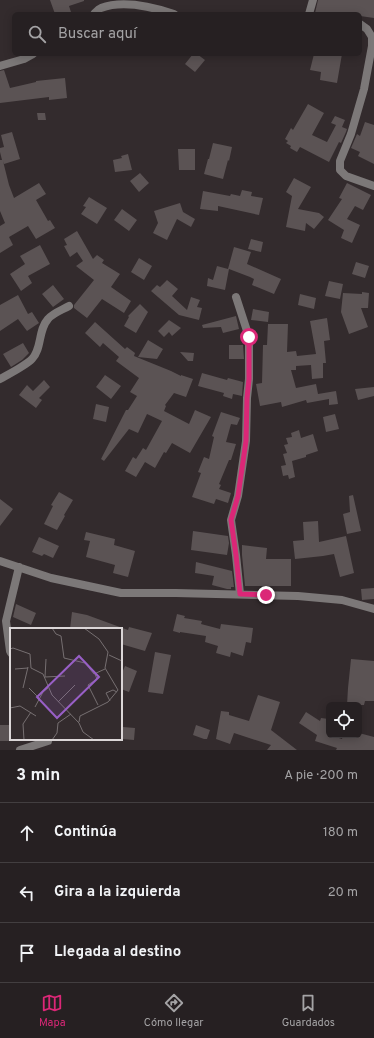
<!DOCTYPE html>
<html lang="es">
<meta charset="utf-8">
<style>
body{margin:0;font-family:Overpass,sans-serif;background:#2e282a;color:#f1f3f6}
.controls{position:absolute;right:12px;bottom:12px;display:grid;overflow:hidden;border-radius:6px;box-shadow:0 2px 10px #0003}
.controls button{width:36px;height:36px;display:grid;place-items:center;padding:0;border:0;border-bottom:1px solid #423e40;background:#262022;color:#f1f3f6;font:20px sans-serif}
.stop{position:absolute;width:12px;height:12px;margin:-9px;border:3px solid #db2777;border-radius:50%;background:#fff}
.stop.end{background:#db2777;border-color:#fff;box-shadow:0 1px 4px #0008}
.list{margin:0;padding:0;list-style:none}
h2{display:flex;justify-content:space-between;align-items:center;height:52px;margin:0;padding:0 16px;font-size:17px}
h2 small{font-size:13px;font-weight:400;color:#a4a3a5}
.list li{display:grid;grid-template-columns:26px 1fr auto;gap:12px;align-items:center;box-sizing:border-box;height:60px;padding:0 16px;border-top:1px solid #423e40}
.list b{display:block;font-size:15px;white-space:nowrap}
.list em{font-size:13px;font-style:normal;color:#a4a3a5}
.icon{flex:none;width:22px;height:22px;fill:none;stroke:currentColor;stroke-width:2;stroke-linecap:round;stroke-linejoin:round}
.map{position:relative;flex:none;width:374px;height:750px;overflow:hidden}
.search{position:absolute;background:#262022;box-shadow:0 2px 10px #0003;left:12px;right:12px;top:12px;height:44px;display:flex;align-items:center;gap:10px;box-sizing:border-box;padding:0 14px;border-radius:6px;color:#a4a3a5;font-size:15px}
.sheet{height:232px;background:#262022}
nav{display:flex;justify-content:space-around;align-items:center;box-sizing:border-box;height:56px;border-top:1px solid #423e40;background:#262022;font-size:11px;color:#a4a3a5}
nav a{display:grid;justify-items:center;gap:2px}
nav .on{color:#db2777}
.map>svg:first-child{display:block}
</style>
<div class="map">
<svg width="374" height="750" viewBox="0 0 374 750">
<rect width="100%" height="100%" fill="#332b2d"/>
<path fill="#5b5354" d="M50 0H84V1L69 6 71 12 65 14H63L62 12 55 14Z
M318 0H374V18L360 16V14H320L315 13Z
M193 54H197L205 60 195 72 185 64Z
M314 54H342L337 83 320 80 321 72 310 70Z
M4 70 10 88 36 82V81L65 78 67 98 49 100V97L0 103V71Z
M308 104 324 113 312 135 327 142 336 125 331 123 335 116 345 120 342 127 347 129 346 132 341 143 339 142 329 162 300 147 297 152 290 148 291 146 286 143 288 141 285 139 291 128 293 130Z
M37 113H45L46 120H38Z
M365 122 374 125V164L358 156 360 152 351 148 357 134 360 136Z
M12 132 20 159 4 164 3 161 9 185 14 198 39 183 46 194 36 200 48 221 50 220 55 228 36 239 28 226 9 237 13 245 0 253V226L5 223 0 211V160H2L0 152V148L4 147 1 135Z
M213 143 232 147 229 161 228 160 223 179 204 174 208 159H209Z
M178 149H195V170H179Z
M128 154 132 170 115 172 113 160 122 158 121 156Z
M140 173 149 183 139 192 130 181Z
M294 178 311 187 298 209 319 213 324 217 314 229 306 223 305 231 286 227 292 196 286 192Z
M347 183 371 195 363 210 355 206 347 219 360 225 352 243 341 238 344 230 328 220 342 199 339 198Z
M242 190 252 192 251 196 263 198 259 215 218 206V211L200 209 203 191 230 196 231 194 240 196Z
M89 197 107 208 97 224 81 214 86 207 83 206Z
M180 203 183 212 195 219 191 227 177 219 167 240 153 233 158 223 154 211Z
M122 209 137 220 129 231 114 220Z
M77 231 93 259 97 255 104 260 102 263 120 274 111 287 131 301 124 313 102 299 87 318 74 308V305L94 280 76 266 83 261 77 252 70 257 64 246 67 245 64 239Z
M251 239 263 242 261 252 248 249Z
M40 245 50 264 28 276 32 283 21 291 10 274 25 264 20 256Z
M234 247 251 252 247 264 281 279 274 294 252 285 254 279 250 277 229 269 225 290 207 286 208 278 213 280 217 266 228 269Z
M139 258 152 266 144 280 131 272Z
M356 262 369 266 365 278 352 274Z
M167 280 178 289 172 296 187 310 191 297 200 300 197 307 202 308 199 320 179 315 151 291 157 285 160 287Z
M329 281 343 284 340 299 325 296Z
M53 285 64 299 53 307 42 294Z
M362 292 369 293 368 308H361L368 327 349 334 341 312 343 293 362 294Z
M300 294 316 298 314 309 298 305Z
M18 295 28 314 32 312 39 323 27 331 18 319 0 331V305Z
M140 304 148 312 136 333 124 326 129 317 128 316Z
M253 309 269 312 268 322 251 320Z
M236 316 239 329 223 333 221 327 203 328 202 325Z
M327 318 330 340 324 341 326 363H323V378L312 379 311 365 296 366V370H291L296 388 316 384 318 394 336 391 338 404 329 405V399L307 403 306 400 282 407 281 402 260 406 256 384 262 383 263 345H267L268 324H288L287 352 296 351 297 356 316 354 310 321Z
M169 320 181 328 172 336 169 332 164 337 158 331Z
M95 322 125 349 127 347 135 353 134 356 171 371 181 376V375L193 379 186 397 174 393 165 405 166 406 164 411 189 424 195 410 211 417 190 453 172 443 166 453 164 452 155 468 145 462 136 477 125 471 133 457 136 459 143 448 146 450 162 421 147 414 138 433 129 429 104 461 101 459 126 410H128L137 396 130 392 139 378 116 361 119 357 103 343 100 347 85 333Z
M148 340 163 349 157 359 138 357Z
M23 343 29 353 22 360 11 367 3 354Z
M229 345H243L244 359H229Z
M180 352 194 353 193 361H188Z
M202 373 227 380 228 378 243 382 242 396 233 394 232 399 223 396 224 393 198 386Z
M105 375 121 386 111 399 96 387Z
M44 380 50 387 39 398 42 400 36 408 19 395 27 385 33 391Z
M374 387V396L358 400 355 389Z
M96 404 109 407 106 422 93 419Z
M221 412 240 418 237 425 231 424 226 442 236 444 231 460H229L219 484 221 485 219 489 231 493 228 503 216 499 214 504 192 497 201 473 198 472 204 457 209 459 214 437 212 436Z
M335 414 339 429 326 432 323 417Z
M299 430 301 438 313 434 318 451 306 455V457L292 461 295 477 289 479 288 475 283 476 281 466 286 465 283 454 287 453 284 445 288 444 286 438 292 437 291 433Z
M59 492 73 500 64 515 65 516 57 530 44 524 53 506 51 505Z
M353 495 361 531 347 534 343 514 350 512 349 496Z
M0 499 13 509 0 526Z
M318 521 319 542 346 536 354 573 340 577 334 554 323 556 295 559 293 541 304 540 303 522Z
M193 531 228 536 229 543 227 555 191 550Z
M86 532 115 539 114 545 135 551 128 577 113 573 115 565 86 557 90 541 84 540Z
M39 537 59 546 53 558 44 554 42 556 32 552Z
M242 545 267 548 266 559H291V586H245L242 555Z
M196 562 232 571 234 587H231V589H227L212 585 214 576 195 573Z
M374 588V599L362 600 361 589Z
M16 604 36 613 31 625 13 617Z
M72 612 87 615 128 630 129 627 152 633 145 651 121 644V629H70Z
M177 614 185 616 184 618 202 621 201 624 220 629 221 624 253 628 251 643 246 642 243 656 231 652 230 657 216 653 218 646 205 642 206 636 180 632V633L173 631Z
M155 652 171 655 163 694 148 692Z
M351 659 374 661V701H365L364 705H347L348 688Z
M125 666 137 671 129 692 121 689V675Z
M258 695 280 702 271 730 297 750H267L271 745 234 733 230 744 216 739 221 711 229 712V715L249 721Z
M306 712 320 721 321 718 329 719V735L342 739 343 735H359V733L374 737V750H336L337 748 315 741 317 735 299 723Z
M0 725H11V741H0Z
M196 725 210 730 207 739H204L193 735Z
M123 727 135 728 134 740 122 739Z"/>
<g fill="none" stroke-linecap="round" stroke-linejoin="round">
<path stroke="#7c7878" stroke-width="8" d="M94 14C96 12 98 9 101 8 122 0 153 7 174 14
M309 14 313 0
M360 24 367 29 372 37V46L364 89 351 134 340 161V170L346 176 374 186
M0 66 24 59 33 54
M236 297 249 337V379L247 398 246 441 238 496 231 520 236 555 240 594
M0 379C9 374 25 366 32 359 42 349 38 330 48 319 53 313 62 310 69 306
M0 561 51 578 121 593H176L298 596 342 600 374 609
M11 653 10 651 6 621 19 567
M20 750 48 741"/>
</g>
<g fill="none" stroke-linecap="round" stroke-linejoin="round">
<path stroke="#db2777" stroke-width="5" d="M249 337V379L247 398 246 441 238 496 231 520 236 555 240 594 266 595"/>
</g>
<g transform="translate(10 628)">
<rect width="112" height="112" fill="#332b2d"/>
<path fill="none" stroke="#766f71" stroke-width="1" d="M42 0 46 6 51 8 54 30 75 35 84 46 95 41M0 21 3 20 20 26 21 40 33 46 42 67 69 95 73 104 84 112M99 27 112 33M36 31 35 49 55 48M5 41 18 40M85 46 87 51 78 57 88 77M13 60 18 39M19 60 30 71M100 73 96 65 103 62 107 64M48 74 65 57M25 79 33 64 38 60M0 80 10 78 26 88M69 94 70 88 98 74 108 62 95 40 98 24 89 11 74 0M14 112 13 96 21 84M42 112 47 105 48 95 61 86"/>
<path fill="#985fc6" fill-opacity="0.15" stroke="#985fc6" stroke-width="2" d="M69 28 89 49 47 90 27 69Z"/>
<rect width="112" height="112" fill="none" stroke="#dbd6d7" stroke-width="2"/>
</g>
</svg>
<div class="controls">
<button><svg class="icon" aria-label="locate" viewBox="0 0 24 24"><circle cx="12" cy="12" r="6"/><path d="M12 2v4M12 18v4M2 12h4M18 12h4"/></svg></button>
</div>
<div class="stop" style="left:249px;top:337px"></div>
<div class="stop end" style="left:266px;top:595px"></div>
<div class="search"><svg class="icon" aria-label="search" viewBox="0 0 24 24"><circle cx="10" cy="10" r="6"/><path d="M15 15l6 6"/></svg>Buscar aquí</div>
</div>
<section class="sheet">
<h2>3 min<small>A pie · 200 m</small></h2>
<ul class="list">
<li><svg class="icon" aria-label="ahead" viewBox="0 0 24 24"><path d="M12 20V5M6 11l6-6 6 6"/></svg><div><b>Continúa</b></div><em>180 m</em></li>
<li><svg class="icon" aria-label="left" viewBox="0 0 24 24"><path d="M17 20v-9H6M10 6l-5 5 5 5"/></svg><div><b>Gira a la izquierda</b></div><em>20 m</em></li>
<li><svg class="icon" aria-label="arrive" viewBox="0 0 24 24"><path d="M6 21V4h12l-3 4 3 4H6"/></svg><div><b>Llegada al destino</b></div></li>
</ul>
</section>
<nav>
<a class="on"><svg class="icon" aria-label="map" viewBox="0 0 24 24"><path d="M3 6l6-2 6 2 6-2v14l-6 2-6-2-6 2zM9 4v14M15 6v14"/></svg>Mapa</a>
<a><svg class="icon" aria-label="directions" viewBox="0 0 24 24"><path d="M12 3l9 9-9 9-9-9zM9 14v-3h6M13 9l2 2-2 2"/></svg>Cómo llegar</a>
<a><svg class="icon" aria-label="saved" viewBox="0 0 24 24"><path d="M7 4h10v16l-5-4-5 4z"/></svg>Guardados</a>
</nav>
